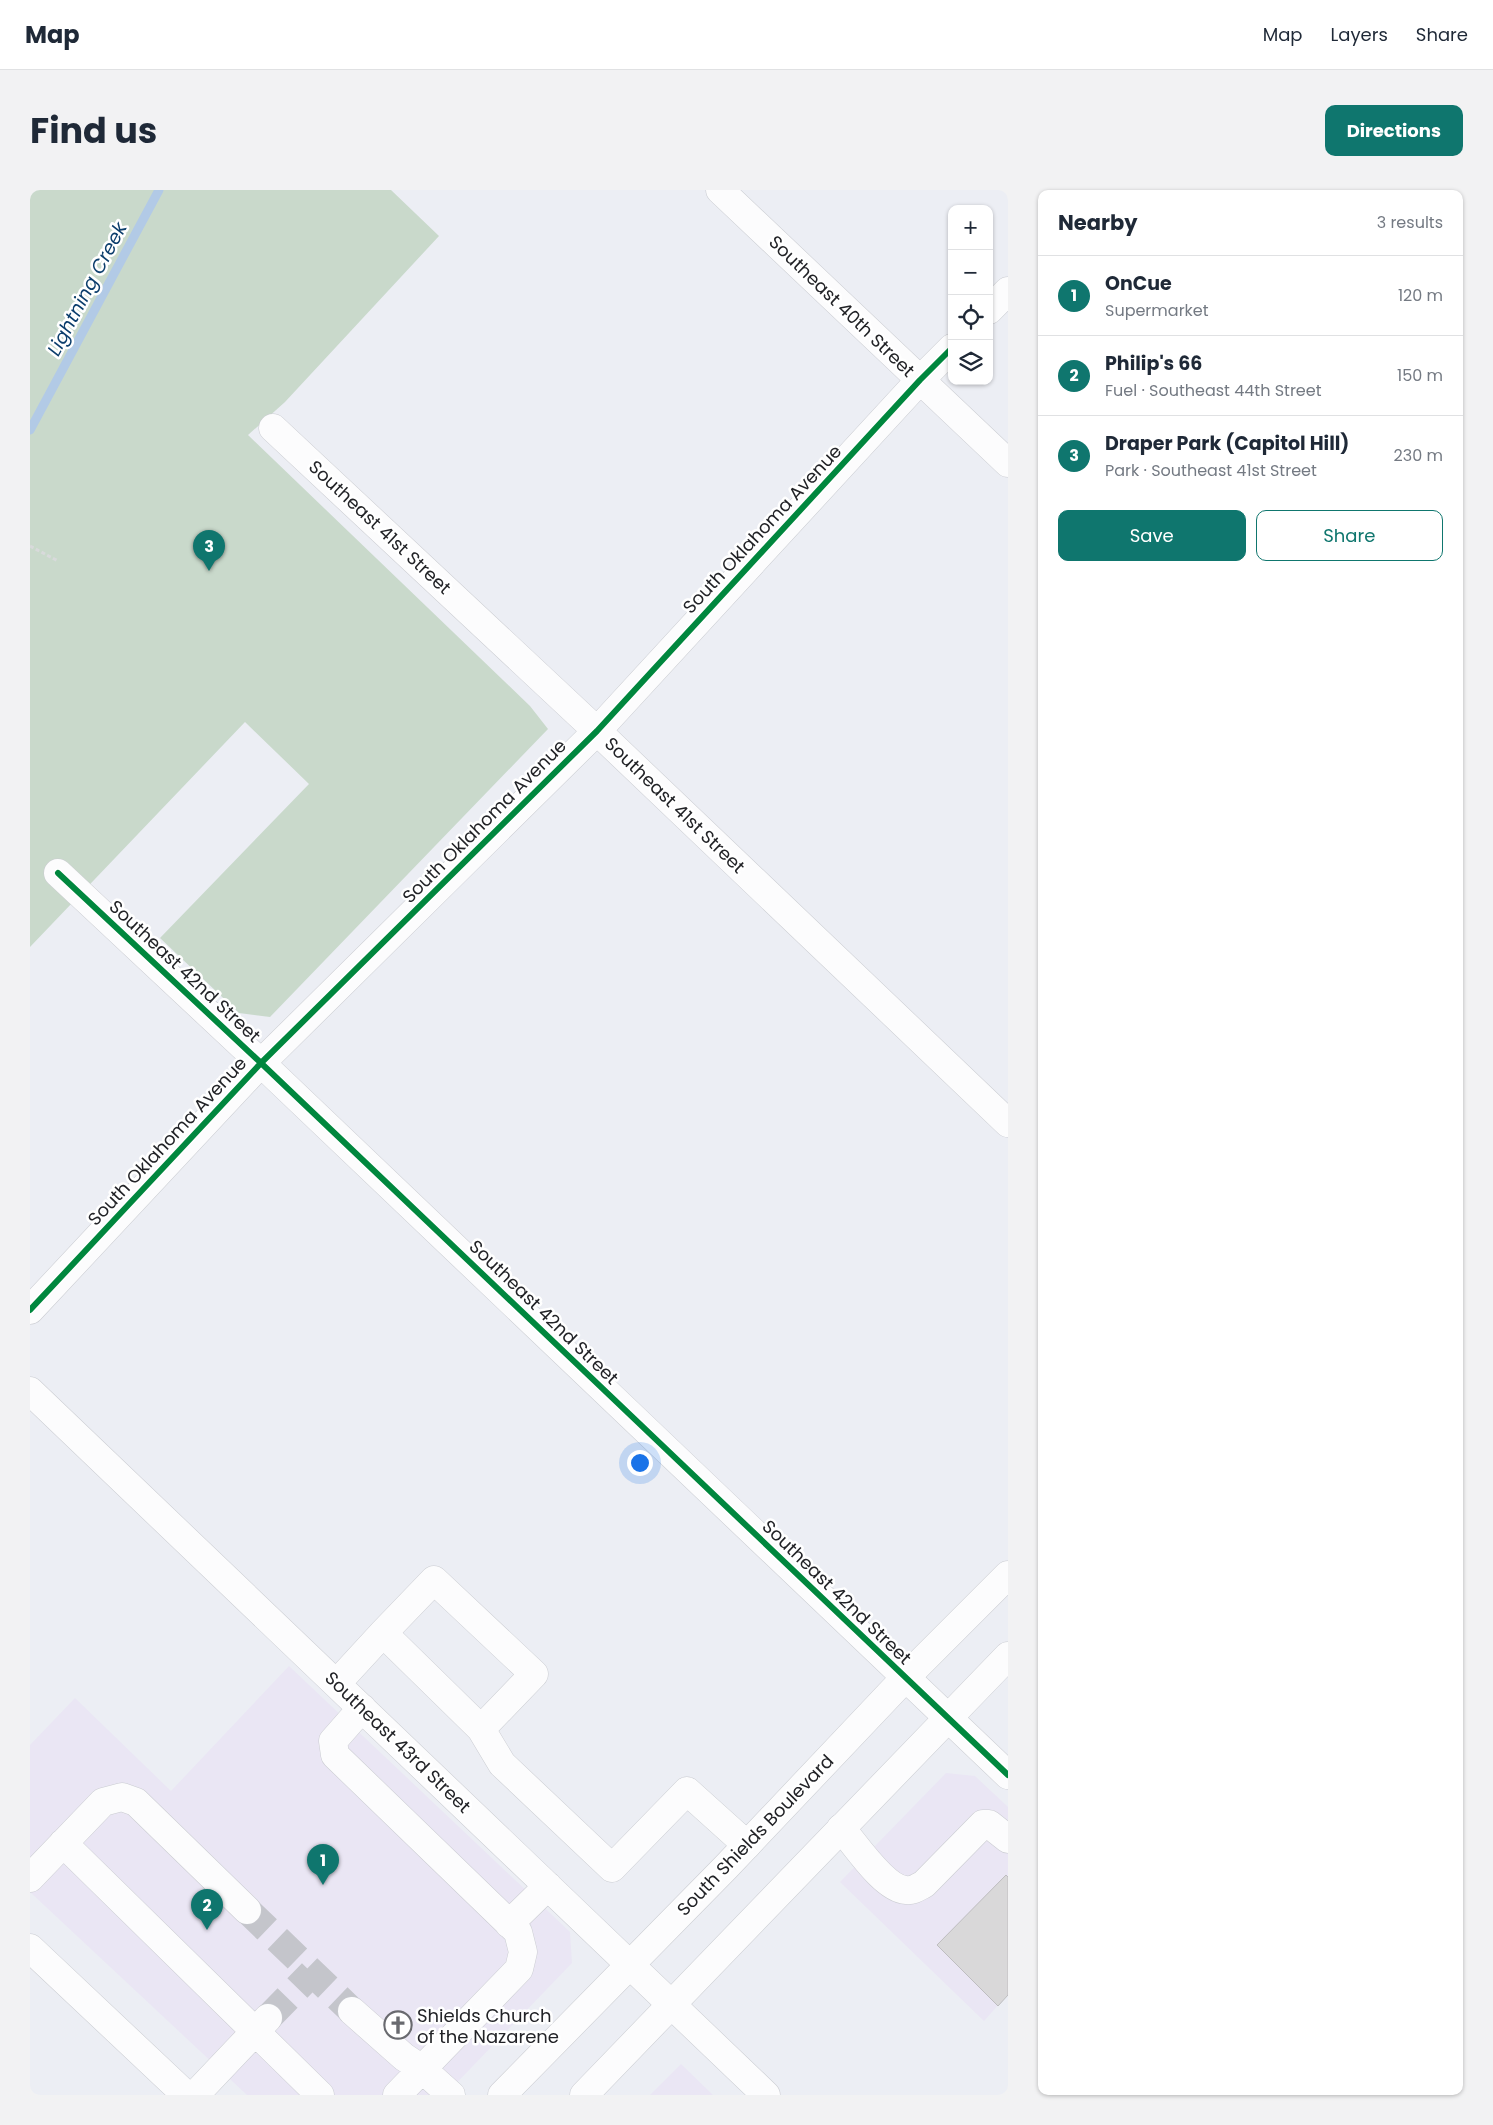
<!DOCTYPE html>
<meta charset="utf-8">
<style>
body{margin:0;font-family:Poppins,sans-serif;background:#f2f2f3;color:#1f2937}
.controls{position:absolute;right:15px;top:15px;display:grid;overflow:hidden;border-radius:10px;box-shadow:0 1px 4px #0004}
.controls button{width:45px;height:45px;display:grid;place-items:center;padding:0;border:0;border-bottom:1px solid #e0e1e3;background:#fff;color:#1f2937;font:25px sans-serif}
.you{position:absolute;left:609px;top:1272px;width:18px;height:18px;margin:-12px;border:4px solid #fff;border-radius:50%;background:#1a73e8;box-shadow:0 0 0 8px #1a73e833}
.badge{display:grid;place-items:center;width:32px;height:32px;border-radius:50%;background:#0f766e;color:#fff;font-size:16px;font-weight:700}
.pin{position:absolute;translate:-50% -41px;filter:drop-shadow(0 1px 2px #0008)}
.pin::after{content:'';position:absolute;top:26px;width:18px;height:15px;background:inherit;clip-path:polygon(0 0,100% 0,50% 100%)}
.list{margin:0;padding:0;list-style:none}
h2{display:flex;justify-content:space-between;align-items:center;height:65px;margin:0;padding:0 20px;font-size:21px}
h2 small{font-size:16px;font-weight:400;color:#747a83}
.list li{display:grid;grid-template-columns:32px 1fr auto;gap:15px;align-items:center;box-sizing:border-box;height:80px;padding:0 20px;border-top:1px solid #e0e1e3}
.list b{display:block;font-size:19px;white-space:nowrap}
.list p{margin:0;font-size:16px;white-space:nowrap;color:#747a83}
.list em{font-size:16px;font-style:normal;color:#747a83}
.actions{display:flex;gap:10px;padding:15px 20px}
.actions a{flex:1;padding:11px 0;border:1px solid #0f766e;border-radius:10px;text-align:center;font-size:18px;color:#0f766e}
.actions .main{background:#0f766e;color:#fff}
.icon{flex:none;width:28px;height:28px;fill:none;stroke:currentColor;stroke-width:2;stroke-linecap:round;stroke-linejoin:round}
.map{position:relative;flex:none;width:978px;height:1905px;overflow:hidden;border-radius:10px}
header{display:flex;align-items:center;gap:30px;box-sizing:border-box;height:70px;padding:0 25px;background:#fff;border-bottom:1px solid #e0e1e3}
header strong{font-size:24px}
nav{display:flex;gap:28px;margin-inline-start:auto;font-size:18px}
.intro{display:flex;align-items:center;justify-content:space-between;box-sizing:border-box;height:120px;padding:0 30px}
h1{margin:0;font-size:35px}
.button{padding:12px 22px;border-radius:10px;background:#0f766e;color:#fff;font-size:18px;font-weight:700}
main{display:flex;gap:30px;padding:0 30px}
aside{flex:1;background:#fff;border-radius:10px;box-shadow:0 1px 4px #0004}
.map>svg:first-child{display:block}
</style>
<header>
<strong>Map</strong>
<nav><a>Map</a><a>Layers</a><a>Share</a></nav>
</header>
<div class="intro"><h1>Find us</h1><a class="button">Directions</a></div>
<main>
<div class="map">
<svg width="978" height="1905" viewBox="0 0 978 1905">
<rect width="100%" height="100%" fill="#eceef4"/>
<path fill="#eae6f4" d="M259 1476 540 1742 542 1773 415 1905H217L0 1702V1555L45 1508 141 1601Z
M916 1583 945 1586 978 1617V1804L954 1831 810 1692Z
M651 1874 683 1905H620Z"/>
<path fill="#c9d9cb" d="M0 0H361L409 46 255 212 218 245 500 516 518 539 240 827 209 823 130 748 279 594 215 532 0 757Z"/>
<g fill="none" stroke-linecap="round" stroke-linejoin="round">
<path stroke="#b2cae6" stroke-width="9" d="M0 240 129 0"/>
</g>
<path fill="#d9d8d9" stroke="#bebdbf" d="M976 1685 978 1687V1805L968 1816 907 1755Z"/>
<g fill="none" stroke-linecap="round" stroke-linejoin="round">
<path stroke="#c4c5cb" stroke-width="28" stroke-dasharray="28 14" stroke-linecap="butt" d="M217 1720 322 1821
M238 1828 282 1783"/>
<g stroke="#caccd1" stroke-width="29">
<path id="minor" d="M690 0 978 273
M959 120 978 101
M243 238 567 541 978 933
M28 683 231 873 978 1585
M0 1120 231 873 567 541 890 190 922 158
M0 1201 736 1905
M353 1443 404 1390 504 1484 451 1539
M307 1493 353 1443 451 1539 472 1574 582 1678 657 1601 717 1655
M332 1518 303 1551 305 1565 488 1742 493 1762 489 1779 367 1905
M811 1638C825 1654 854 1699 876 1700 883 1701 888 1697 894 1694L953 1634H959L978 1649
M33 1653 290 1905
M0 1688 73 1612 92 1607 106 1612 217 1720
M479 1734 518 1696
M322 1821 374 1867 392 1879 421 1905
M165 1905 238 1828"/>
</g>
<g stroke="#caccd1" stroke-width="29">
<path id="major" d="M0 1758 156 1905
M472 1905 696 1677 875 1488 978 1385
M554 1905 978 1466"/>
</g>
<path stroke="#d8dadb" stroke-width="3" stroke-dasharray="4 2.5" stroke-linecap="butt" d="M0 356 28 371"/>
<use href="#minor" stroke="#fcfcfd" stroke-width="28"/>
<use href="#major" stroke="#fcfcfd" stroke-width="28"/>
<g stroke="#fff" stroke-width="9">
<path id="cycleway" d="M28 683 231 873 978 1585
M0 1120 231 873 567 541 890 190 922 158"/>
</g>
<use href="#cycleway" stroke="#00873e" stroke-width="6"/>
</g>
<defs>
<g id="church-ring" transform="scale(1.4375)"><circle r="9.5" fill="#fff" stroke="#696a6f" stroke-width="1.5"/><path d="M-1.2-6h2.4v3.5h3.3v2.4h-3.3V6h-2.4V-.1h-3.3v-2.4h3.3Z" fill="#696a6f"/></g>
</defs>
<g fill-rule="evenodd">
<use href="#church-ring" x="368" y="1835"/>
</g>
<g text-anchor="middle" dominant-baseline="central" stroke-width="5" stroke-linejoin="round" paint-order="stroke">
<g font-size="18" fill="#222327" stroke="#fff">
<text transform="translate(812 116) rotate(44)">Southeast 40th Street</text>
<text transform="translate(350 337) rotate(43)">Southeast 41st Street</text>
<text transform="translate(732 339) rotate(-47)">South Oklahoma Avenue</text>
<text transform="translate(645 615) rotate(44)">Southeast 41st Street</text>
<text transform="translate(454 631) rotate(-45)">South Oklahoma Avenue</text>
<text transform="translate(155 781) rotate(43)">Southeast 42nd Street</text>
<text transform="translate(137 951) rotate(-47)">South Oklahoma Avenue</text>
<text transform="translate(514 1122) rotate(44)">Southeast 42nd Street</text>
<text transform="translate(807 1402) rotate(44)">Southeast 42nd Street</text>
<text transform="translate(368 1552) rotate(44)">Southeast 43rd Street</text>
<text transform="translate(725 1645) rotate(-46)">South Shields Boulevard</text>
</g>
<g font-size="18" fill="#222327" stroke="#fff" text-anchor="start">
<text x="387" y="1825">Shields Church<tspan x="387" dy="21">of the Nazarene</tspan></text>
</g>
<g font-size="19" font-style="italic" fill="#0c3e6c" stroke="#fff">
<text transform="translate(57 99) rotate(-62)">Lightning Creek</text>
</g>
</g>
</svg>
<div class="controls">
<button>+</button>
<button>−</button>
<button><svg class="icon" aria-label="locate" viewBox="0 0 24 24"><circle cx="12" cy="12" r="6"/><path d="M12 2v4M12 18v4M2 12h4M18 12h4"/></svg></button>
<button><svg class="icon" aria-label="layers" viewBox="0 0 24 24"><path d="M12 4l9 5-9 5-9-5zM3 14l9 5 9-5"/></svg></button>
</div>
<div class="you"></div>
<div class="pin badge" style="left:293px;top:1695px">1</div>
<div class="pin badge" style="left:177px;top:1740px">2</div>
<div class="pin badge" style="left:179px;top:381px">3</div>
</div>
<aside>
<h2>Nearby<small>3 results</small></h2>
<ul class="list">
<li><span class="badge">1</span><div><b>OnCue</b><p>Supermarket</p></div><em>120 m</em></li>
<li><span class="badge">2</span><div><b>Philip's 66</b><p>Fuel · Southeast 44th Street</p></div><em>150 m</em></li>
<li><span class="badge">3</span><div><b>Draper Park (Capitol Hill)</b><p>Park · Southeast 41st Street</p></div><em>230 m</em></li>
</ul>
<div class="actions"><a class="main">Save</a><a>Share</a></div>
</aside>
</main>
